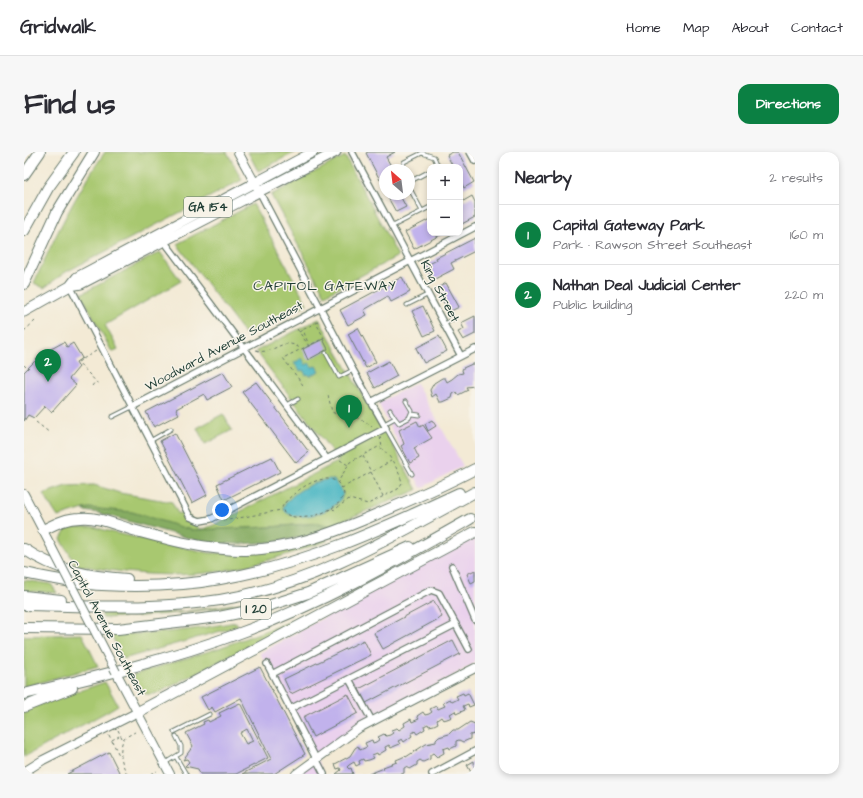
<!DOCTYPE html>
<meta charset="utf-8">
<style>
body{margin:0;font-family:"Architects Daughter",sans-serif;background:#f7f7f7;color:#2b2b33}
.controls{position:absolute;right:12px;top:12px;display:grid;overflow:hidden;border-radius:8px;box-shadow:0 2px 6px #0003}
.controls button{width:36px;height:36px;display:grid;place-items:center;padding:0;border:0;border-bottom:1px solid #e1e1e2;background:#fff;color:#2b2b33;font:20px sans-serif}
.compass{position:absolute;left:355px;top:12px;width:36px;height:36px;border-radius:50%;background:#fff;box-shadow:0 2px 6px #0003;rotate:332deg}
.you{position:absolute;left:198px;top:358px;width:14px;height:14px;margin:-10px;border:3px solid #fff;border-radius:50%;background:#1a73e8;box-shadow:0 0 0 6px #1a73e833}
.badge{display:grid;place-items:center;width:26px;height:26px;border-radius:50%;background:#0b8043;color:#fff;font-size:13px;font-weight:700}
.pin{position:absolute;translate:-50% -33px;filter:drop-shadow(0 1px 2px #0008)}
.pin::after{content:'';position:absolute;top:21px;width:14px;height:12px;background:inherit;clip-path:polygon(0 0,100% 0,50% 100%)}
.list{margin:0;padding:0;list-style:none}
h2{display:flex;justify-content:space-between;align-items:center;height:52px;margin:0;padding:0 16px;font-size:17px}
h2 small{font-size:13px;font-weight:400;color:#7c7c81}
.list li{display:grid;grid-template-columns:26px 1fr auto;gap:12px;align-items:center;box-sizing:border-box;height:60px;padding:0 16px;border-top:1px solid #e1e1e2}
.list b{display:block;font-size:15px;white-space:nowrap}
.list p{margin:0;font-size:13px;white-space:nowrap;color:#7c7c81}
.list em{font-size:13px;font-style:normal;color:#7c7c81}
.map{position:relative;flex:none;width:451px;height:622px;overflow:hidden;border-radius:12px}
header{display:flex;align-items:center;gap:24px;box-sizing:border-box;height:56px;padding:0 20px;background:#fff;border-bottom:1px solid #e1e1e2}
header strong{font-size:19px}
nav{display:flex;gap:22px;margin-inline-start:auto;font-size:14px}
.intro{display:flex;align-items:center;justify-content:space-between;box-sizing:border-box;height:96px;padding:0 24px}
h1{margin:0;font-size:28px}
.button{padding:10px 18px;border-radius:12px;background:#0b8043;color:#fff;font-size:14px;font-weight:700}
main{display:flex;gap:24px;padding:0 24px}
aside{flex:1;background:#fff;border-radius:12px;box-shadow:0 2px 6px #0003}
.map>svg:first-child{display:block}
</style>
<header>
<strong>Gridwalk</strong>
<nav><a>Home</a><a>Map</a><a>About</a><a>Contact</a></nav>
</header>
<div class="intro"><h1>Find us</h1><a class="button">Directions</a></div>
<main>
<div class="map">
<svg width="451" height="622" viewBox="0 0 451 622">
<rect width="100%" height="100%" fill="#f7f3e8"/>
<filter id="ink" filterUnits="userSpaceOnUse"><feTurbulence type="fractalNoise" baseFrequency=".025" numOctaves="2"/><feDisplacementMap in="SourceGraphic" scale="8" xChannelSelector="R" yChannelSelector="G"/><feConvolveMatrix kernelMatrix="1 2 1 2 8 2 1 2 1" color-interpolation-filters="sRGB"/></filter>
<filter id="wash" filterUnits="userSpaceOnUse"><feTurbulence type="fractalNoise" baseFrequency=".012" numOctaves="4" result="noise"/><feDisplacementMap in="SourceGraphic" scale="16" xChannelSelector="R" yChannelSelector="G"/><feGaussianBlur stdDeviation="0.9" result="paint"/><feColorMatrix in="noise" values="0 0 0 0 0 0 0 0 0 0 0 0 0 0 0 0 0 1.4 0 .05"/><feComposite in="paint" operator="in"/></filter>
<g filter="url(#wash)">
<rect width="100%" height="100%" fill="#f3ead5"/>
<path fill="#ead1ed" d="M392 231 439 314 397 336 354 251Z
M451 382V511L370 557 291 604 300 622H271L291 604 236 501Z"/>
<path fill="#a8c870" stroke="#648252" d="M81 0H203L218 28 40 121 20 136 10 131C30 86 52 41 81 0Z
M224 0H272L234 19Z
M321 4 374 104 301 143 247 43Z
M229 52 283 152 222 184 153 92Z
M136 100 157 129 81 173 94 197 88 200 57 142Z
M295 167 354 271 363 282 393 338 306 374 294 371 246 375 176 378H167L60 357 34 365 19 342 42 334 70 333 96 341 148 350 154 362 161 359 176 378 190 373 315 309 232 199Z
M199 262 208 278 181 292 173 276Z
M49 375H70L91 381 186 401H211L302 387 303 389C269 401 233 413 197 419 149 427 100 421 52 413L37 387 42 378Z
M0 428 27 432 33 441 0 439Z
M228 449V450C177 460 131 464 79 466L77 461 159 460Z
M289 461 134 541C115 545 116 538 108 523L195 496Z
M212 470 214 474 99 507 87 482C129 483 170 478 212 470Z
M58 482 74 514 0 535V484Z
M81 530 94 553 84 559 0 605V560L12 554Z"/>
<path fill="#86ac62" stroke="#52744b" d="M65 356 108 360 167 378 247 375 294 371 306 374 307 377 283 384 249 390 217 392 182 391 75 361 60 359V357Z"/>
<path fill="#47b5c2" stroke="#33797b" d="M278 206 282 213 285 211 288 215 292 214 295 219 286 224 284 222 282 223 279 218 276 219 270 211Z
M306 327 310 328 319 341C317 360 266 374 259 356 266 341 290 329 306 327Z"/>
<g id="blocks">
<path fill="#c1b2ec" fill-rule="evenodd" d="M344 0H371L362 5 367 14 363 16 364 18H361V26L356 28 342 1Z
M429 0H434L450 30 440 36 436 28V15H429L423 3Z
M362 42H375L382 55 372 60Z
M448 44 451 50V65L436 73V51Z
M406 67V81H420L390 97 381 80Z
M451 86V99L427 111 430 117 409 128 401 114 413 108 412 106Z
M378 125 386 140 367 150 364 144 340 158 343 163 324 173 316 158Z
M422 131 435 155 425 160 412 137Z
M399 154 411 179 400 184 388 159Z
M451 164V182L439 188 434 180 440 177 437 171Z
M334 176 352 210 342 216 324 182Z
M415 184 423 199 400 211 392 196Z
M299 187 304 197 284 208 279 197Z
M40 190 43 195 49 191 58 206 52 210 55 215 45 227 52 233 28 260 21 254 10 266 4 263 0 269V220L18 202Z
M365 209 373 224 351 236 343 221Z
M448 212H451V234L442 235 444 238 434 243 432 240 429 242 428 246 419 250H416L412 242 408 245 406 238 410 231 418 226H421L423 230 428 227 434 222 439 221 438 218 439 216Z
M199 220 208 235 183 248 180 242 152 257 155 262 130 275 122 260Z
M232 230 285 300 272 311 218 240Z
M408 268 412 274 404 279 401 272Z
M393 269 396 275 399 273 408 286 390 296 395 306 386 311 377 294 380 292 375 278Z
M151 281 183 343 168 351 136 289Z
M248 305 256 320 200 348 193 332Z
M451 418V429L447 431 443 422Z
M410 449 418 465 359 497 350 481Z
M340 488 347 503 267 542 260 527Z
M429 488 436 502 342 551 335 537Z
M236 515 281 602 250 622H218L247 607 217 546 191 560 188 555 184 558 177 545Z
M439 541 440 543 444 541 450 553 445 555 444 552 439 554 441 558 432 562 431 559 426 562 428 565 423 567 419 568 417 565 413 568 414 571 410 573 405 574 404 572 400 574 401 577 393 582 391 579 387 582 388 584 380 590 378 587 374 589 376 592 371 594 367 596 365 593 361 595 362 598 354 603 353 601 348 603 350 606 345 608 340 609 339 607 335 609 336 612 332 614 330 610 325 613 323 615 325 617 327 616 329 622H312L317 618 316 616 313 617 311 612 326 604 331 596 334 594 336 598 343 595 341 591 348 588 349 591 352 590 356 587 354 585 360 582 362 584 366 583 369 581 367 578 373 576 375 578 381 574 380 571 387 567 388 570 395 567 393 564 399 560 401 563 405 562 408 560 406 557 412 554 414 557 421 554 419 551 426 547 428 550 434 547 432 544Z
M324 542 334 561 289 585 279 565Z
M216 551 244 606 212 622H176L174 617 161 614 165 610 163 607 159 608 169 594 162 581 180 572 179 570 184 568 185 570 197 564 195 561ZM223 577 229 589 222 592 216 581Z
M446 570 451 572V582L446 583V587L439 590 435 588 432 589V594L426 597 425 595 419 597 420 601 413 605 409 601 406 603V607L399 610 396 608 393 610V613L386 617 383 615 380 616V621L378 622H345L360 616 359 615 373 610 372 608 377 606 381 604 382 605 402 592 412 590V588L415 585 425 582 429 578H434Z
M85 600 96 622H43Z
M450 609 451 622H448L443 613Z"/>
</g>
</g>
<g filter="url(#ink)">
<use href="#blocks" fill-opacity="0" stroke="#697a6c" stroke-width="1"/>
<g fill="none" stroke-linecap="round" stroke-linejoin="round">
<g stroke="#697a6c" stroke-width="5">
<path id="lane" d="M378 18 380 10 398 1 410 5 414 14
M385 30 406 19
M385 35 398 59
M369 74 406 55
M383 153 405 142
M421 172 429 167
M302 201 315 225 329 218
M263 253 274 247
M388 262 395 263
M88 265 108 255
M371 266 375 271 385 266 388 259 382 249
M360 272 371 266 366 258
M362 276 388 322
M126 289 147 277
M150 580 186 562
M152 605 162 622
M141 611 157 601V594L152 584"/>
</g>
<g stroke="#697a6c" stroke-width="8">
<path id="street" d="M328 0 437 204
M446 0 451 9
M140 89 303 307
M46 134 166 365 176 369 187 367 362 276 329 218 235 39
M347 250 451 197
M108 255 451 75
M428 414 451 468
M243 512 300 622
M248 522 407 438 415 441 445 497
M325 527 348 569
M266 557 432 472
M408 622 451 599"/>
</g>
<g stroke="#697a6c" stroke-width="10">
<path id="secondary" d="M214 0 233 35
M0 342 28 396
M92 520 146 622
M0 620 19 608 114 560
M272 622 335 576 451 516"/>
</g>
<g stroke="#697a6c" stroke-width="11">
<path id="primary" d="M46 134 53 125 289 0
M0 160 46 134 57 132 312 0"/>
</g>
<g stroke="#697a6c" stroke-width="12">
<path id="highway" d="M0 23 16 0
M0 79 24 36 50 0
M0 132 33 60 70 0
M19 378C31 372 42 366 56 366 73 364 92 373 109 378 145 388 183 398 221 398 266 397 306 382 346 365 382 350 417 335 451 317
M0 397C31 418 66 425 103 427
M0 421C26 426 52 432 78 433 116 435 158 434 196 427 280 413 358 377 435 341
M0 444 37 448
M0 453C65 454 131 458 196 448 289 433 370 384 451 340
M0 476 94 477 195 465 234 457 284 441 386 395
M0 542C72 525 146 507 216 481 297 452 372 409 446 367
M0 555 48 536
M114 560 451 380"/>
</g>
<path stroke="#697a6c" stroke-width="1" stroke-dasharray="3 3" stroke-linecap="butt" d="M278 175 284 191
M273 177 285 194
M0 179 11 169
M275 180 291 171
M232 198C250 205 258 182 277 197
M72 199 54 210 76 234
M0 213 2 215
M279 233 259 206 300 186 292 171 294 170
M68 234 71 230
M304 243 308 260C325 269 331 259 348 275
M326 264 329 252 335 247
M12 270 26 281
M356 285 358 295
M339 304 359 344
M316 308 324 313
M318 336 367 309
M308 356 316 350 320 342C312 309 268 338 258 355L260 361C274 370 295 364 308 356L310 358 325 347 344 352 374 337 378 331C377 322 363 296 354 295L326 310 314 330
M199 369 257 358
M94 578 99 588
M85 583 96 605
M88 588 95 584
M103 622C97 610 94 599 100 586L111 580
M127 622 133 619"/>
<use href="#lane" stroke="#fff" stroke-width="3"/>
<use href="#street" stroke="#fff" stroke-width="5.5"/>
<use href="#secondary" stroke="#fff" stroke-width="8"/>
<use href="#primary" stroke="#fff" stroke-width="9"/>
<use href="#highway" stroke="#fff" stroke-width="10"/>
<g stroke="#697a6c" stroke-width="10" stroke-linecap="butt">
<path id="secondary-bridge" d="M28 396 92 520"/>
</g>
<use href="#secondary-bridge" stroke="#fff" stroke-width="8"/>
</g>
</g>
<g text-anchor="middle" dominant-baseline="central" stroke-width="3" stroke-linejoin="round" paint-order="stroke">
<g fill="#f7f3e8" stroke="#60746a" stroke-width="1">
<rect x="160" y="45" width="48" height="20" rx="3"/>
<rect x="217" y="447" width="30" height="20" rx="3"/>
</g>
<g font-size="12" font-weight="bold" fill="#1f3d34">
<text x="184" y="55">GA 154</text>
<text x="232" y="457">I 20</text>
</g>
<g font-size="13" fill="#1f3d34" stroke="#f7f3e8">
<text transform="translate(416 139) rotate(62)">King Street</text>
<text transform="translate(200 194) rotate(-28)">Woodward Avenue Southeast</text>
<text transform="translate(83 476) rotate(62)">Capitol Avenue Southeast</text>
</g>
<g font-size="14" letter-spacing="1" fill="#1f3d34" stroke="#f7f3e8">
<text x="301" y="134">CAPITOL GATEWAY</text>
</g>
</g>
</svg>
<div class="controls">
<button>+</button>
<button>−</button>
</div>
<svg class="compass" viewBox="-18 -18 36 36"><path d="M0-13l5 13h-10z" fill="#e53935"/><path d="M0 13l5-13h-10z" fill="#7c7c81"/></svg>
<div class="you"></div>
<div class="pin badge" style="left:325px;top:276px">1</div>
<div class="pin badge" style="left:24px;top:230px">2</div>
</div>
<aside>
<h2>Nearby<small>2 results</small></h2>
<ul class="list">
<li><span class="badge">1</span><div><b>Capital Gateway Park</b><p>Park · Rawson Street Southeast</p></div><em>160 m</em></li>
<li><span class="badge">2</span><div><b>Nathan Deal Judicial Center</b><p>Public building</p></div><em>220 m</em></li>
</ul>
</aside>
</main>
